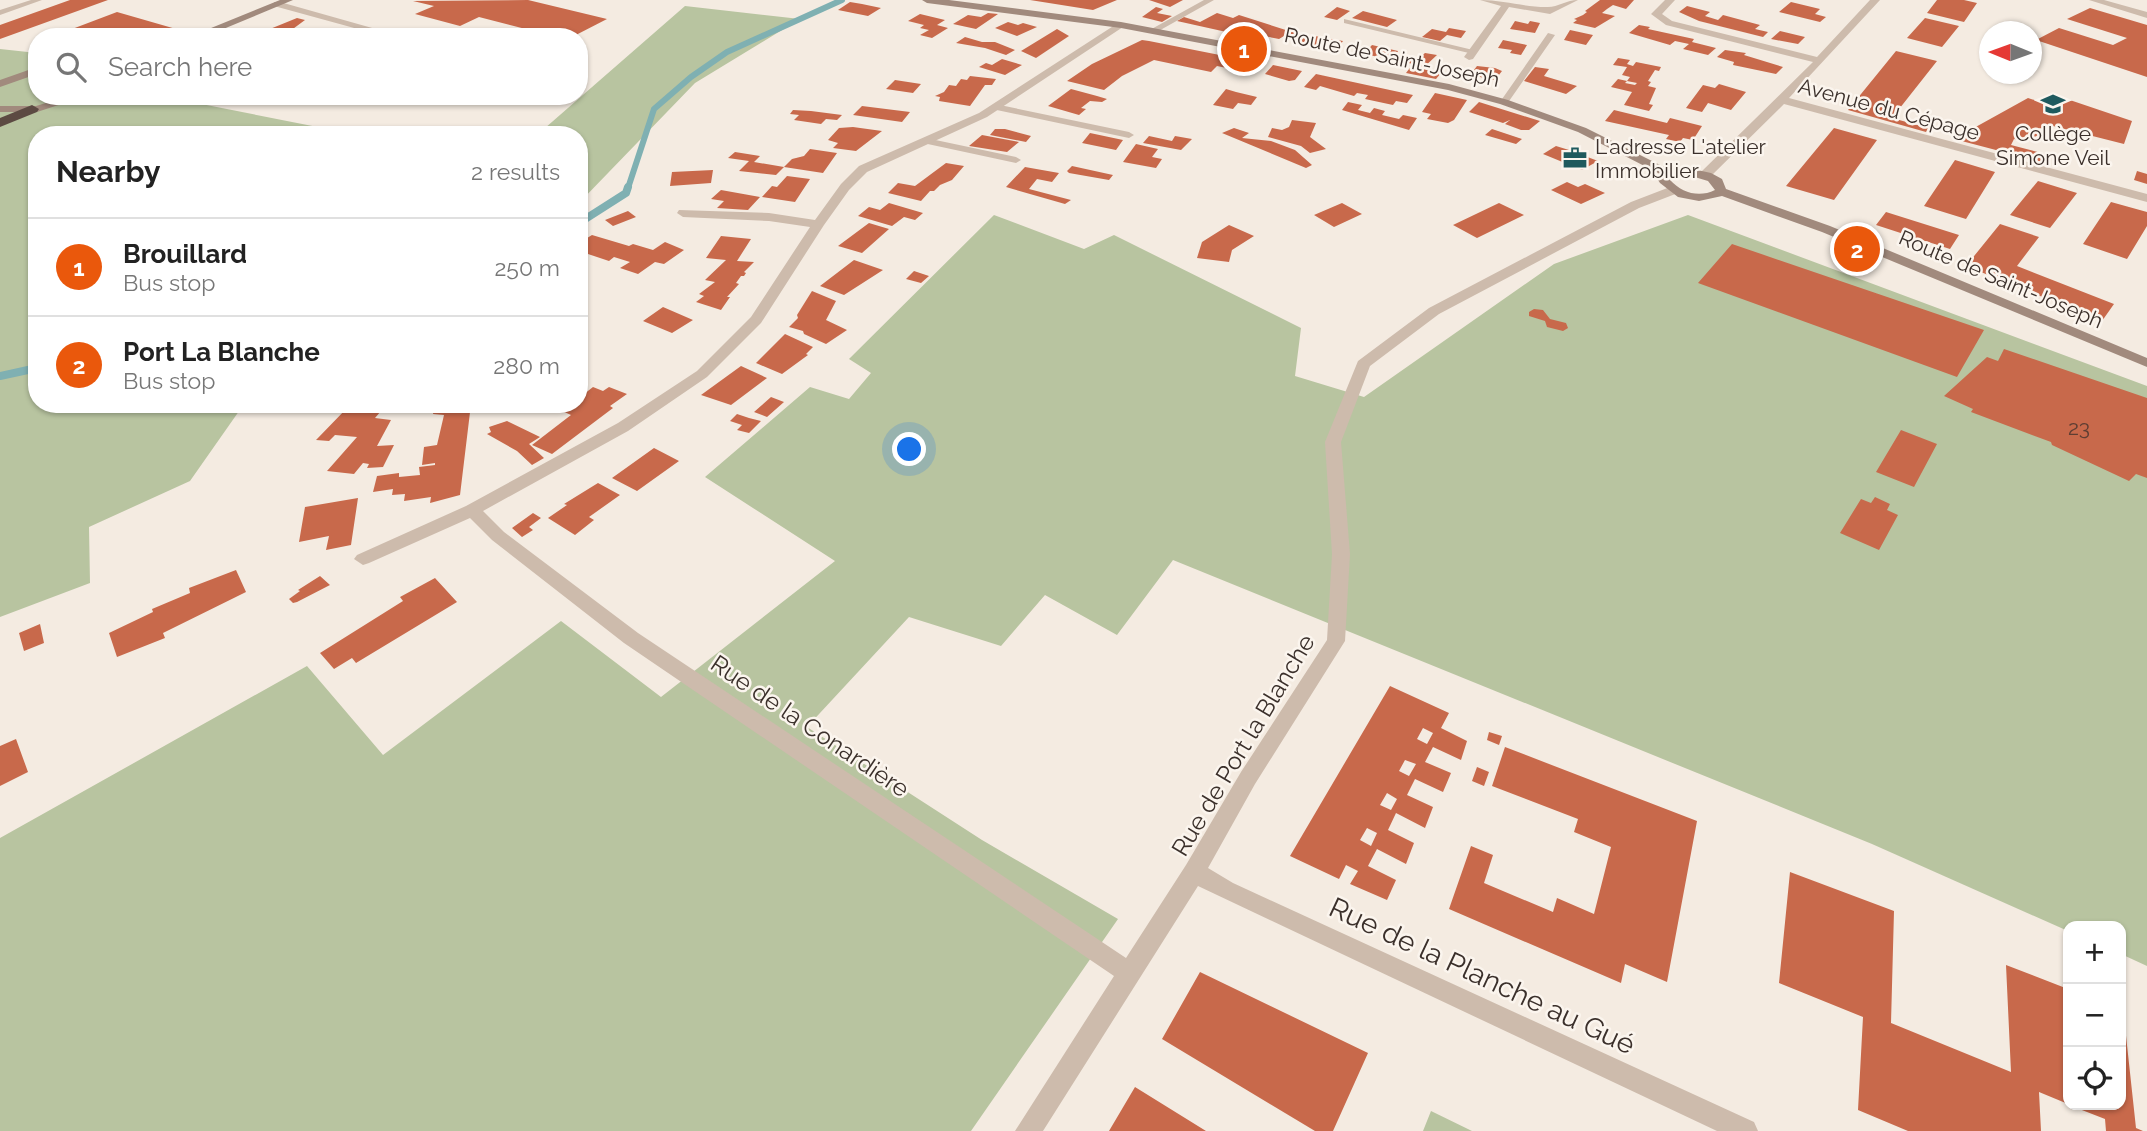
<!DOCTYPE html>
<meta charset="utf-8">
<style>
body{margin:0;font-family:Raleway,sans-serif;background:#f2f2f2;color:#222}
.controls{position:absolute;right:21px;bottom:21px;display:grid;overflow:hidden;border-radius:14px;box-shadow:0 2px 5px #0004}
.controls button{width:63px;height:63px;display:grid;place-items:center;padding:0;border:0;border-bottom:2px solid #e0e0e0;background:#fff;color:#222;font:35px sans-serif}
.compass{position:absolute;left:1979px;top:21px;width:63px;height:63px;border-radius:50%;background:#fff;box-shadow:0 2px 5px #0004;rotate:271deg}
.you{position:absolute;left:910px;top:450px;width:24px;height:24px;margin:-18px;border:5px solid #fff;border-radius:50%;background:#1a73e8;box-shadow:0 0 0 10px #1a73e833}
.badge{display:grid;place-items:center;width:46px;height:46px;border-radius:50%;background:#ea580c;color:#fff;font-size:23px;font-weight:700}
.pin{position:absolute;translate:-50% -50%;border:4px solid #fff;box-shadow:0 2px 7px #0006}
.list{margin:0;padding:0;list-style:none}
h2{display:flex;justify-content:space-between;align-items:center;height:91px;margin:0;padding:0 28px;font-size:30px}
h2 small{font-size:23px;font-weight:400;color:#767676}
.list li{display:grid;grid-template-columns:46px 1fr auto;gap:21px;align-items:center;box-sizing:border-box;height:98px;padding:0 28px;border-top:2px solid #e0e0e0}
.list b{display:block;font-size:26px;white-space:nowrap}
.list p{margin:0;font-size:23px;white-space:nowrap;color:#767676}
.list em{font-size:23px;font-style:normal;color:#767676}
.icon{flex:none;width:38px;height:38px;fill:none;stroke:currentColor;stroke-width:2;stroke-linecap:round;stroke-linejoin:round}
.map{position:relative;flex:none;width:2147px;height:1131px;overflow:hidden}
.search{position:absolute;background:#fff;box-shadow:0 2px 5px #0004;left:28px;top:28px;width:560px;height:77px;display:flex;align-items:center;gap:18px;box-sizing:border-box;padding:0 24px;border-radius:28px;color:#767676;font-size:26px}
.panel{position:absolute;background:#fff;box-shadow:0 2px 5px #0004;left:28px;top:126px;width:560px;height:287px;border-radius:28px}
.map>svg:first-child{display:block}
</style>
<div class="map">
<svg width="2147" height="1131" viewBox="0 0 2147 1131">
<rect width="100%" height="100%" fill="#f4ebe1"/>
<path fill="#b8c4a0" d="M685 6 800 19 695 83 579 203V135H537Z
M0 49 37 53V96H161L358 135H37V404H244L190 481 89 527 90 583 0 617Z
M994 215 1084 249 1114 235 1301 328 1295 376 1364 397 1554 264 1688 215 2147 386V966L2121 954V926H2068V931L1872 844 1173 560 1117 635 1045 595 1001 646 909 617 807 727 982 840 1118 919 971 1131H0V838L307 666 383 755 561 621 661 697 835 561 705 477 810 387 849 399 871 373 849 359Z
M1431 1111 1472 1131H1423Z"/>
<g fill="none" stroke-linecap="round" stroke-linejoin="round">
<path stroke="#7fb0b2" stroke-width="6" d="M628 188 654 109 691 77 727 52 842 0"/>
<path stroke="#7fb0b2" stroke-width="8" d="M579 223 626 193 628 187
M0 376 37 368"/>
</g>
<path fill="#c8694b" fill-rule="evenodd" d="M70 0H108L0 39V25Z
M528 0 607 19 572 37H557L479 17 460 26 415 14 434 6 413 1Z
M1030 0H1117L1093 10Z
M1149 0H1183L1170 7Z
M1600 0H1634L1626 9 1613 5 1607 9 1602 13 1615 16 1595 28 1573 23 1577 20 1574 19 1583 15 1587 12 1585 11Z
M1937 0H1964L1977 3 1964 22 1927 13Z
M850 2 862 4 881 8 868 16 838 10Z
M1791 2 1820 9 1815 14 1826 17 1820 22 1779 12Z
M1687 6 1710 12 1705 16 1718 20 1723 15 1760 25 1755 29 1768 32 1763 37 1699 21 1679 12Z
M1156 7 1163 9 1157 13 1172 16 1162 22 1142 17Z
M1337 7 1350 11 1337 20 1324 17Z
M2090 8 2147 25V77L2036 40 2059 28 2113 45 2127 38 2067 19Z
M1363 11 1397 20 1387 27 1352 18Z
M117 12 176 29 157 37H136L110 29 92 37H51Z
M988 13 998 14 976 29 953 24 968 15 981 17Z
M1217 13 1233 18 1239 15 1292 32 1343 41 1337 49 1297 43 1300 39 1284 36 1279 39 1264 36 1240 28 1231 33 1177 21 1184 17 1200 22Z
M920 14 945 20 937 25 948 28 932 38 920 35 929 30 920 28 924 25 908 21Z
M297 18 305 20 282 37H250Z
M1925 18 1959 26 1942 47 1907 38Z
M1515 21 1528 24 1530 21 1540 23 1535 33 1510 29Z
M1008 22 1018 25 1023 23 1037 27 1017 36 995 28Z
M1639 25 1650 27 1648 29 1694 39 1692 42 1716 48 1708 55 1683 49 1689 44 1675 41 1670 45 1629 33Z
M1449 28 1466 31 1461 38 1447 35 1440 41 1422 37 1432 29 1446 32Z
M1057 29 1069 36 1036 58 1021 51Z
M342 30 364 36V37H329Z
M1570 30 1593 35 1586 45 1564 40Z
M1780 31 1805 37 1798 44 1771 39Z
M965 37 982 42H995L1015 50 1006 55 985 48 956 43Z
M1142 40 1149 41 1250 61 1241 71 1217 66 1211 72 1154 60 1122 76 1104 90 1067 81 1092 64Z
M1503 40 1527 45 1521 55 1510 53 1512 50 1498 48Z
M1372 45 1398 51 1396 55 1418 59 1425 53 1437 55 1422 69 1441 73 1436 79 1406 73 1413 64 1364 54Z
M1725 50 1746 53 1744 55 1783 67 1776 74 1733 65 1734 62 1717 57Z
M1896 51 1937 61 1892 118 1928 128 1926 132 1848 110Z
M1618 58 1630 60 1627 64 1633 66 1636 62 1661 67 1659 71 1655 70 1648 81 1651 82 1648 86 1656 88 1649 104 1653 105 1649 111 1624 105 1632 92 1611 87 1618 79 1627 81 1625 83 1635 85 1637 83 1627 81 1630 77 1622 75 1627 67 1613 65Z
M1002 59 1022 65 1005 75 979 67 986 63 992 65Z
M1273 65 1302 71 1295 80 1289 81 1265 74Z
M1477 66 1495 68 1502 71 1495 80 1470 75Z
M1535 67 1549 69 1544 76 1577 86 1566 94 1524 81Z
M1316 74 1413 95 1407 103 1396 101 1393 105 1365 99 1368 95 1357 93 1354 96 1320 86 1316 90 1304 87Z
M970 76 996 79 992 85H985L970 106 939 101 940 97 935 96 944 92 949 85 956 86 961 79 967 80Z
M895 80 921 84 913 93 886 89Z
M1719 84 1746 92 1731 110 1708 103 1702 112 1686 108 1703 85 1715 88Z
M1071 89 1097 96 1107 99 1102 102 1090 101 1081 108 1086 109 1079 115 1048 106Z
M1226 89 1236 92 1257 97 1251 105 1238 103 1233 109 1213 105Z
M1435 93 1467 100 1454 120 1448 123 1427 119 1431 114 1422 112Z
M220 96H265L249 104Z
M2058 96 2132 121 2124 144 2053 126 2046 130 2040 128 2034 132 2040 134 2025 142 2014 139 2011 145 2045 154 2042 162 1954 139 2028 98 2044 103Z
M1348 102 1362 105 1358 110 1370 113 1374 108 1385 111 1382 115 1399 119 1403 115 1417 118 1409 130 1342 110Z
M1479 102 1540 121 1529 130H1521L1505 124 1510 120 1503 123 1469 112Z
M862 106 910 112 902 122 853 115Z
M793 110 811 111 842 115 837 120 826 119 821 124 794 120 799 115 790 114Z
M1614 110 1667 123 1670 118 1702 126 1693 140 1683 138 1680 142 1666 139 1669 135 1605 121Z
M1292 120 1316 123 1310 137 1326 149 1310 153 1301 146 1268 137 1272 128 1282 130 1289 127Z
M853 127 882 131 856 151 833 148 838 143 828 140 839 128Z
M1234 128 1249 133 1242 138 1271 141 1295 150 1312 165 1306 168 1222 133Z
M1834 128 1877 140 1834 200 1786 186Z
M995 129H1005L1031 136 1026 142 990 135Z
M1492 129 1522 139 1516 144 1485 135Z
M1090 133 1123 140 1116 150 1082 143Z
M982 135 1019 142 1007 152 969 146Z
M1149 136 1172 141 1175 136 1192 139 1181 150 1143 143Z
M1136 144 1158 149 1152 157 1162 159 1156 168 1123 162Z
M1556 146 1569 150 1598 161 1582 170 1543 154Z
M810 149 837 153 823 173 784 167 792 159 804 156Z
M735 152 760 156 754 162 784 167 776 175 739 171 749 161 728 158Z
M1955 160 1995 172 1966 219 1924 206Z
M946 163 964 166 952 180 940 185 934 191H930L921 201 888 193 898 183 915 186Z
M1072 166 1113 175 1109 180 1069 173 1067 171Z
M1025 167 1059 173 1052 182 1037 179 1029 189 1071 200 1065 204 1006 187Z
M713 170 711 183 670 186 672 172Z
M2137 171 2147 174V184L2134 180Z
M787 176 810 179 795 202 762 197 772 186 777 187Z
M2038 181 2077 193 2050 228 2010 215Z
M1567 182 1578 187 1585 184 1605 193 1581 204 1551 190Z
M721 190 760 197 748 210 717 208 724 201 711 199Z
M2111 202 2147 212V226L2127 259 2083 244Z
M889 203 923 213 915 220 904 217 892 226 858 216 869 207 880 210Z
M1342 203 1362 214 1334 227 1314 215Z
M1499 203 1524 215 1477 238 1453 225Z
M628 211 636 217 613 226 605 220Z
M1886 212 1959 235 1950 249 1876 225Z
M869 223 889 229 862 253 838 246Z
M2000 224 2039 237 2017 266 2114 304 2102 321 1966 266Z
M1229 225 1254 236 1232 250 1229 262 1197 258 1202 242Z
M592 235 629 246 633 244 653 250 665 242 684 250 664 264 655 262 638 274 620 268 630 262 614 257 609 261 579 251V243Z
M721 236 751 239 737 261 754 262 744 272 746 273 744 276H741L736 283 739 284 727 297H730L721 310 696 302 704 296 699 294 715 282 705 280 726 260 706 258Z
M1732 244 1984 330 1957 377 1698 283Z
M854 260 883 270 844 295 820 286Z
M914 271 929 276 921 283 906 279Z
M812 291 836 301 826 320 847 330 826 344 804 334 803 331 789 327 798 318 797 315Z
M663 307 693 320 672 333 643 321Z
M1534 309 1543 310 1550 319 1566 323 1568 328 1563 331 1547 327 1545 321 1529 316V312Z
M785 334 813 347 806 354 808 355 782 374 756 363Z
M2004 349 2147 398V478L2136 474 2129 481 2052 445 2051 442 1971 412 1973 409 1944 396 1987 357 1998 361Z
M741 366 767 378 731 405 701 395Z
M593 387 603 391 609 387 627 394 610 406 613 408 552 454 532 445 571 415 562 411 571 404H579V398Z
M771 397 784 402 767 417 754 412Z
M435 404H471L460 495 430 503 431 497 404 501 405 494 392 495 393 489 373 492 377 476 399 473V477L420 475 419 467 435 465V463L422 465 424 447 437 445 444 415 433 414Z
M348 407 381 411 375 418 391 420 377 446 394 445 383 467 367 468 369 464 363 463 354 474 327 471 357 437 335 435 329 441 316 440Z
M737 414 749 418 761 421 749 433 737 430 742 425 730 421Z
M507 421 540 437 529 444 544 458 532 465 517 451 487 434 491 432 489 427Z
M1901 430 1937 444 1914 487 1876 472Z
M654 448 679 461 637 491 612 478Z
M598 483 620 495 589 517 594 520 575 535 548 518 567 505 564 504Z
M1875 497 1890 504 1887 510 1898 515 1879 550 1840 533 1861 499 1871 503Z
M358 498 351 545 326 550 329 536 299 542 305 507Z
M533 513 541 518 529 527 533 530 522 537 512 528Z
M236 570 246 592 163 633 165 638 117 657 109 633 153 612 152 609 190 593 189 588Z
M320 576 330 585 297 602 293 603 289 599 300 591 298 590Z
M435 578 457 602 356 663 352 658 334 669 320 653 403 601 400 597Z
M40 624 44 643 24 651 19 633Z
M1390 686 1449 713 1441 728 1467 741 1461 760 1433 747 1425 762 1451 773 1443 792 1415 779 1407 795 1433 807 1425 828 1396 813 1388 830 1414 843 1406 864 1377 849 1368 866 1396 880 1387 900 1350 884 1358 871 1346 865 1339 879 1290 856ZM1423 728 1433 733 1427 744 1417 739ZM1405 760 1416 764 1409 776 1399 771ZM1387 793 1397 799 1391 810 1380 805ZM1367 828 1377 833 1371 846 1360 840Z
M1489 732 1502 736 1499 745 1487 740Z
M16 739 28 772 0 786V746Z
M1505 747 1697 821 1667 982 1625 964 1621 983 1449 909 1471 846 1493 855 1484 883 1553 912 1557 898 1594 914 1611 847 1574 832 1578 819 1492 786Z
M1477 767 1489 772 1484 786 1472 781Z
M1790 872 1894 911 1891 1023 2011 1072 2006 965 2068 989V1104L2039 1092 2041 1131H1908L1858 1110 1863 1017 1779 983Z
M1200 972 1368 1053 1333 1131H1315L1162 1039Z
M2123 1008 2136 1128 2143 1131H2106L2105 1119 2069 1105H2121Z
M1135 1087 1206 1131H1109Z"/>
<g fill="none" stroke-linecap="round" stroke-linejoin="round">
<path fill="#cdbbac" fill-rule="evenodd" d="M31 0H42L0 15V10Z
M1204 0H1214L1155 33 1148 31Z
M1344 19 1473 50 1477 52 1473 54 1344 23Z
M1548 33 1555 35 1507 104H1501L1500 102Z
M995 104 1129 132 1134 135 1129 138 992 109 991 107Z
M926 138 1016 157 1021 160 1016 163 923 143V139Z"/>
<path fill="#cdbbac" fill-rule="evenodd" d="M1480 0C1503 0 1524 7 1546 7 1557 8 1566 0 1578 0L1550 14 1509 7 1473 59 1469 60 1464 57 1501 6Z
M1665 0H1675L1662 14 1672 21 1817 57 1870 0H1880L1789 98 2147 194V202L1784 104 1709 178H1701V172L1813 62 1666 25 1651 14Z
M2089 0H2104L2147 12V18Z
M274 2H280L404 37H387L274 6Z
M1118 23 1126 25 987 117 867 172 849 190 824 225 761 323 707 377 628 431 483 511 504 532 638 633 1126 958 1186 865 1241 772 1327 640 1332 554 1325 442 1358 361 1429 308 1631 202 1670 187H1678V193L1639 208 1439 314 1370 366 1341 442 1350 554 1345 641 1255 784 1208 868 1233 883 1754 1122 1758 1131H1717L1198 886 1043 1131H1015L1114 976 624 643 492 540 470 518 369 563 363 565 354 559 357 555 466 506 618 423 697 371 751 317 810 227 769 221 683 217 677 213 679 210 769 213 815 220 841 184 859 166 979 113Z"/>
<path fill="#a18a7d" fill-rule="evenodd" d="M280 0H293L204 37H189Z
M922 0H949L1121 22 1449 84 1508 100 1586 128 1670 170 1688 168 1711 173 1722 179 1726 189 1830 226 2147 358V367L1822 232 1722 196 1699 201 1678 197 1660 183 1658 180 1662 175 1578 132 1500 104 1448 90 1121 28 927 3ZM1688 175 1708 181 1715 190C1699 198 1682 193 1670 180L1673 177Z
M37 67V74L0 87V80Z
M69 96H86L37 112H0V106H36Z"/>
<path fill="#5c4a42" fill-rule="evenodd" d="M32 105 39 109 37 112 0 127V118Z"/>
</g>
<defs>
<g id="school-bare" transform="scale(1.89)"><path d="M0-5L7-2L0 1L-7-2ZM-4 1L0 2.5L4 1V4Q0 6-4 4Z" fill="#1f5a5e" stroke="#fbf5ee" stroke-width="2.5" paint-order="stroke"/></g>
<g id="office-bare" transform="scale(1.89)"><path d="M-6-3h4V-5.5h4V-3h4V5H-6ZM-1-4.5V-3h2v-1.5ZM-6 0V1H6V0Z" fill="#1f5a5e" stroke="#fbf5ee" stroke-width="2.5" paint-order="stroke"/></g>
</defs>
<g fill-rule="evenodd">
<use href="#school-bare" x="2053" y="104"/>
<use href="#office-bare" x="1575" y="158"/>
</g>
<g text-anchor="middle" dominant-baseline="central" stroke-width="5" stroke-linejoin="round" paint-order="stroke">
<g font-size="21" fill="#3b302b" stroke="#fbf5ee">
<text transform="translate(1392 57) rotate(12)">Route de Saint-Joseph</text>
<text transform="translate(1889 109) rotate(15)">Avenue du Cépage</text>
<text transform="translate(2001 279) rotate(23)">Route de Saint-Joseph</text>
</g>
<g font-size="21" fill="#3b302b" stroke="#fbf5ee">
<text x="2053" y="133">Collège<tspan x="2053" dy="24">Simone Veil</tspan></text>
<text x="1595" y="146" text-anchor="start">L'adresse L'atelier<tspan x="1595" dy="24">Immobilier</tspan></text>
</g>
<g font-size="21" fill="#5e3e33">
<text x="2079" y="427">23</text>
</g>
<g font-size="24" fill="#3b302b" stroke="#fbf5ee">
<text transform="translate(810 726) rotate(34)">Rue de la Conardière</text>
<text transform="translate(1243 745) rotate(-59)">Rue de Port la Blanche</text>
</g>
<g font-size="28" fill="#3b302b" stroke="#fbf5ee">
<text transform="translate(1482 976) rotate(25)">Rue de la Planche au Gué</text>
</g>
</g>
</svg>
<div class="controls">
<button>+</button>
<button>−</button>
<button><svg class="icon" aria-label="locate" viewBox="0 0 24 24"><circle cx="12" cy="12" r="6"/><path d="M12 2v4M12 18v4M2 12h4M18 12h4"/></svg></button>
</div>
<svg class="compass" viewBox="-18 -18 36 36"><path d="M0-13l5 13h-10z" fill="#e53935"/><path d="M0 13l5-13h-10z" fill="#767676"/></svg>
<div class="you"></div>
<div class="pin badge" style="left:1244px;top:49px">1</div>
<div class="pin badge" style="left:1857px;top:249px">2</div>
<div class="search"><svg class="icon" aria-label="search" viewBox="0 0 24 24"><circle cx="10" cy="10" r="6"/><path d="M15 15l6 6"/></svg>Search here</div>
<section class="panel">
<h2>Nearby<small>2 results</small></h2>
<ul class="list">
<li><span class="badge">1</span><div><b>Brouillard</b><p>Bus stop</p></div><em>250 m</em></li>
<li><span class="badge">2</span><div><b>Port La Blanche</b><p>Bus stop</p></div><em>280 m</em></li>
</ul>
</section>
</div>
